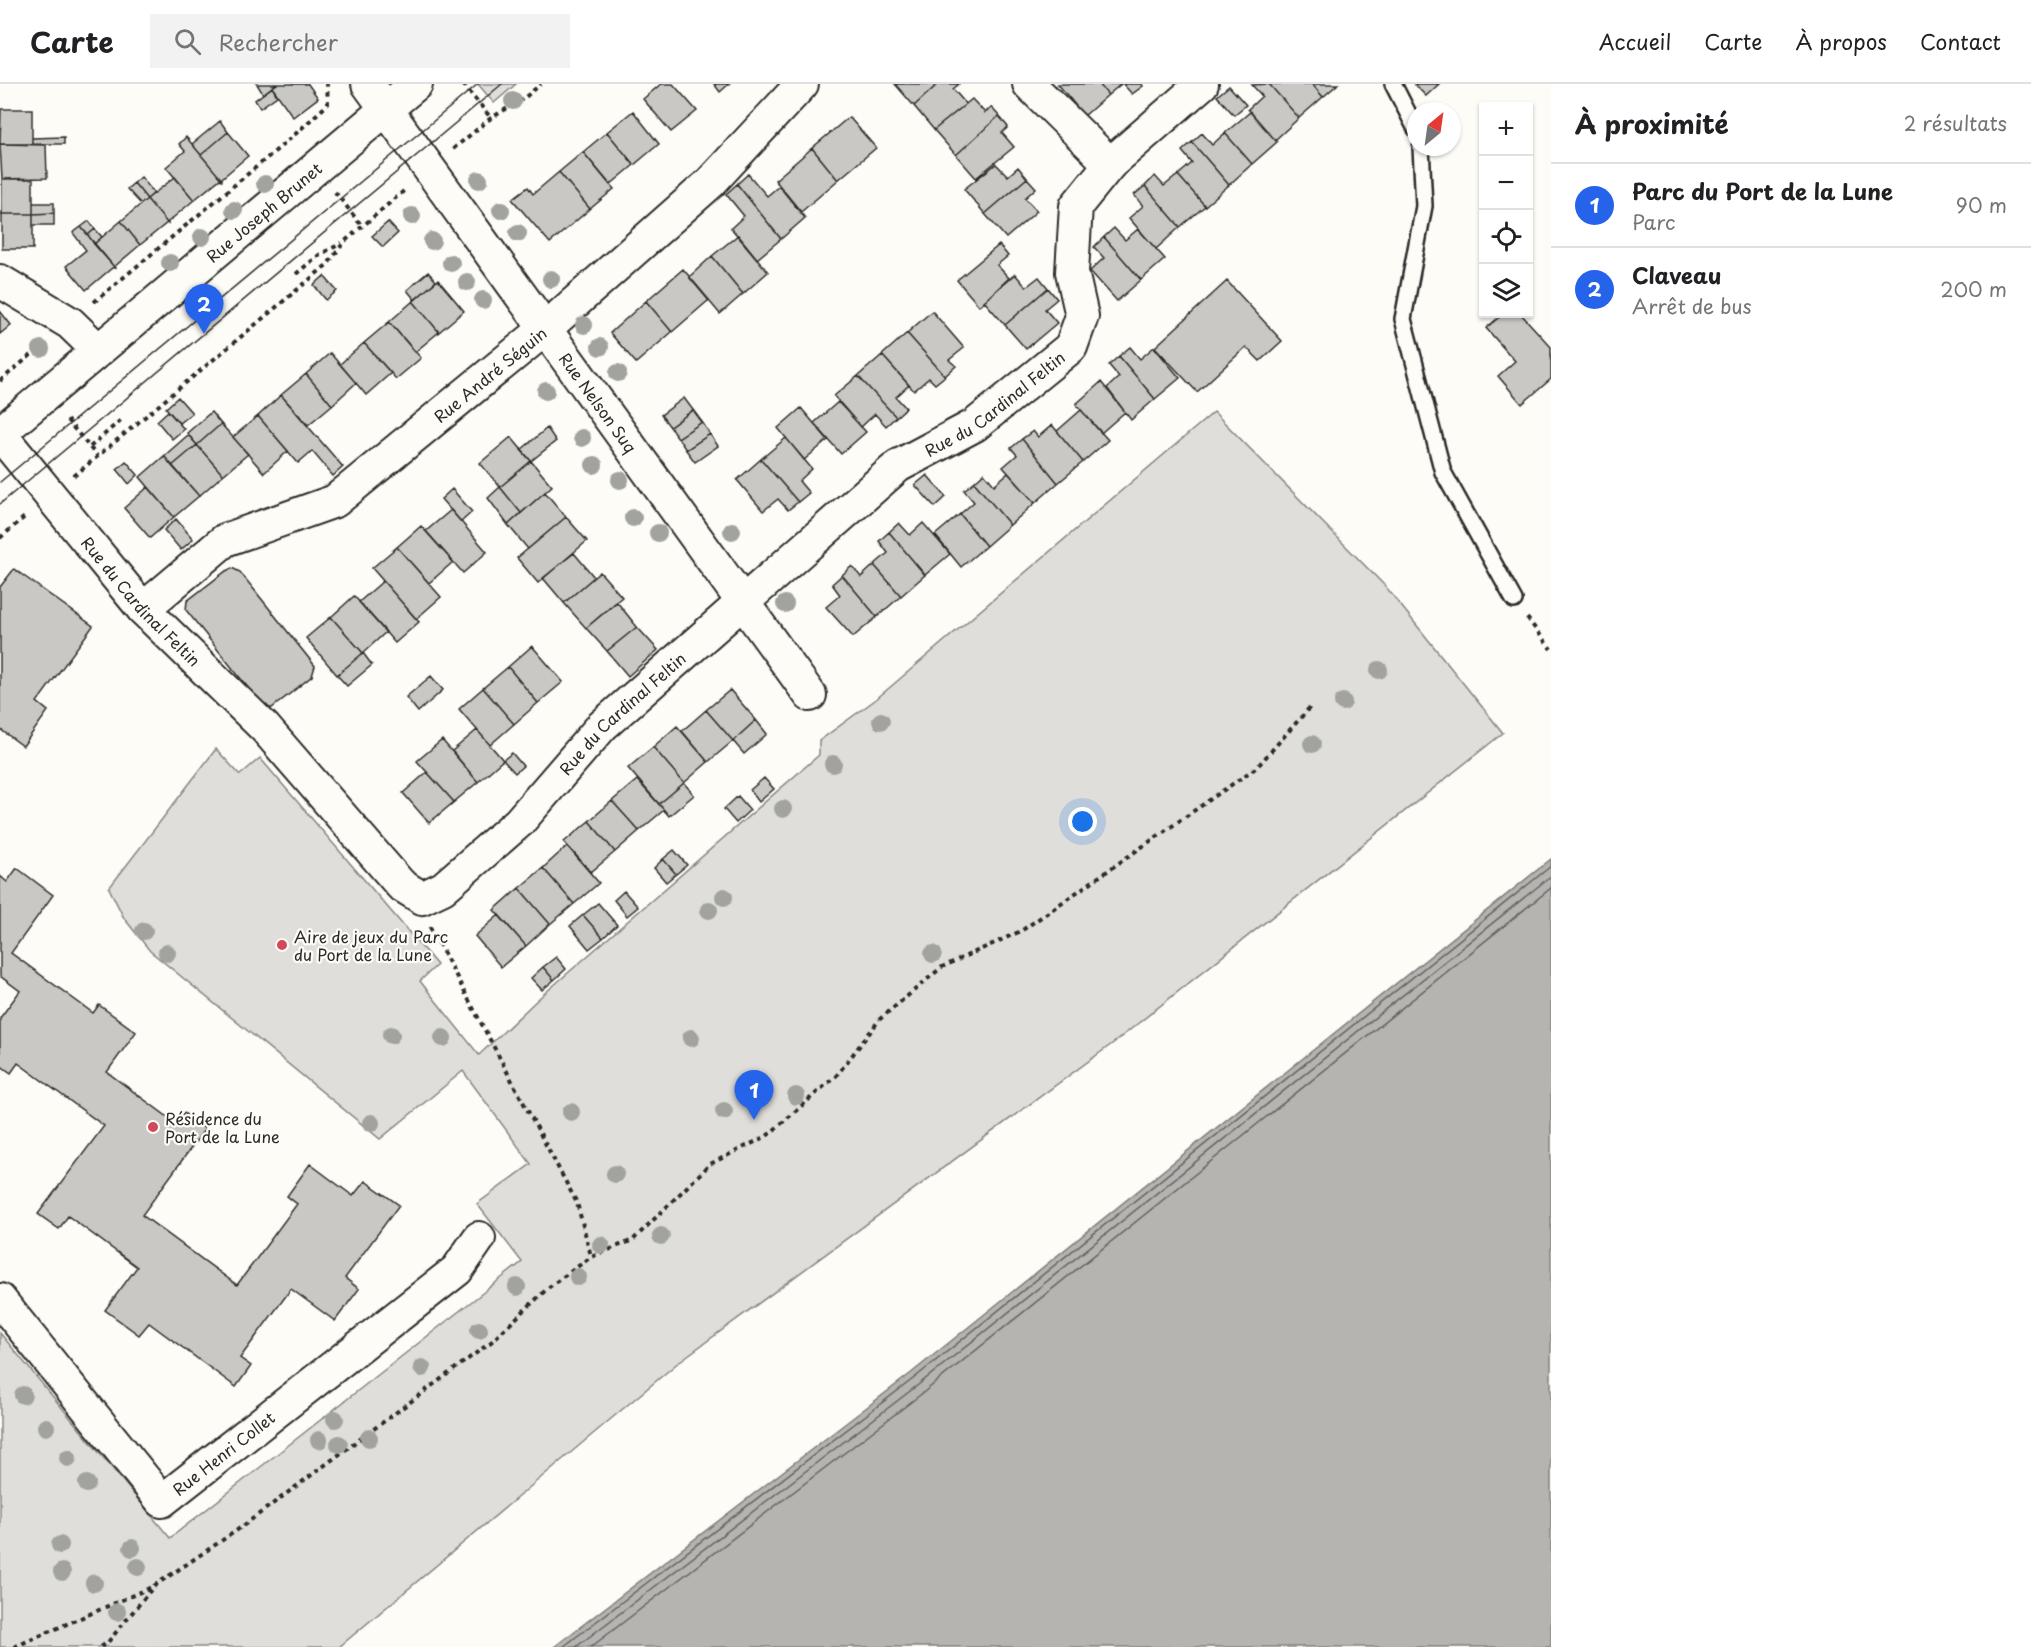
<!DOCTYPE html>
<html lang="fr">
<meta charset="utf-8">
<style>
body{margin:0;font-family:"Playpen Sans",sans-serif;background:#f2f2f2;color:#202124}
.controls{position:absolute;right:18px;top:18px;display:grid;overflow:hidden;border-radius:0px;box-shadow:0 2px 4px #0004}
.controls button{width:54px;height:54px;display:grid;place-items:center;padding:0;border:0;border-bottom:2px solid #e0e0e0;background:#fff;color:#202124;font:30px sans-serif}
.compass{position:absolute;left:1407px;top:18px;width:54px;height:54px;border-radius:50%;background:#fff;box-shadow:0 2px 4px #0004;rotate:29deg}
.you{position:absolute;left:1083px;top:738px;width:21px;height:21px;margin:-15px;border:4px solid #fff;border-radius:50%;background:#1a73e8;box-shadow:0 0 0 9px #1a73e833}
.badge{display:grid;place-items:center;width:39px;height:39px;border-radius:50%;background:#2563eb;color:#fff;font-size:20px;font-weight:700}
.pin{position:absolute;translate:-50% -50px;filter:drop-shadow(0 2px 3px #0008)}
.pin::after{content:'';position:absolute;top:32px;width:21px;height:18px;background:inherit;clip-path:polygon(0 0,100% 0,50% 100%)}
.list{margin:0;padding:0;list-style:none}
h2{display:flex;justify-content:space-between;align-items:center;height:78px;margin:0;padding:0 24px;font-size:26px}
h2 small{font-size:20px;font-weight:400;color:#757577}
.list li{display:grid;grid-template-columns:39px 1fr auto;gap:18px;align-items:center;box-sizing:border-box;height:84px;padding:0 24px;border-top:2px solid #e0e0e0}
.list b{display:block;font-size:22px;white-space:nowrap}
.list p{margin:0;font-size:20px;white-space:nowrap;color:#757577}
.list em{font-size:20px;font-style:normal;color:#757577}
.icon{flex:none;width:33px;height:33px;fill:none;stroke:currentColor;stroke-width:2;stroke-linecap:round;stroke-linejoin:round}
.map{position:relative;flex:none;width:1551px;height:1563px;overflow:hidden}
header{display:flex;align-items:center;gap:36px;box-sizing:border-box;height:84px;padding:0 30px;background:#fff;border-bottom:2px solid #e0e0e0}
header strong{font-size:28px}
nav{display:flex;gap:33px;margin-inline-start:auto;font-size:21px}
.search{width:420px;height:54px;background:#f2f2f2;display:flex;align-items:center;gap:15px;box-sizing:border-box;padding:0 21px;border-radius:0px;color:#757577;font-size:22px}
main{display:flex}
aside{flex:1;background:#fff}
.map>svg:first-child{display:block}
</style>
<header>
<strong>Carte</strong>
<div class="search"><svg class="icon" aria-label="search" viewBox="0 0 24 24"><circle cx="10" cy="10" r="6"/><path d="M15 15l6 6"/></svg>Rechercher</div>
<nav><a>Accueil</a><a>Carte</a><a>À propos</a><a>Contact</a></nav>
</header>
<main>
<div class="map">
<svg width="1551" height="1563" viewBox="0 0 1551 1563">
<rect width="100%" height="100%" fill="#fdfcf7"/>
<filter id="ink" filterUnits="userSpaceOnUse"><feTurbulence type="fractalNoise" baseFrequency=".0167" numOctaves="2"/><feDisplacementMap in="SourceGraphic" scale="12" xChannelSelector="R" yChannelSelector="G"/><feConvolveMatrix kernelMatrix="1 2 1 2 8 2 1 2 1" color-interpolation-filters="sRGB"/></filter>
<g filter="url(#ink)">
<path fill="#dfdeda" stroke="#858482" stroke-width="1.5" d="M478 0H516L494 19Z
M1214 328 1386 503 1503 649 1116 957 680 1277 339 1563H0V1249L170 1454 522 1178 477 1120 531 1080 463 987 380 1055 150 867 124 834 109 804 216 665 240 691 260 674 437 881 420 897 479 971 538 915 819 671V657L875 616Z"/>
<path fill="#b5b4b1" stroke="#7e7d7b" stroke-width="1.5" d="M1551 775V1563H554L910 1290Z"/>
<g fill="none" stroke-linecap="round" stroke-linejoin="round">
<path stroke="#626261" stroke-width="1.5" d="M563 1563 913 1295 1551 782
M576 1563 918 1301 1551 792
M591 1563 924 1308 1551 804"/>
</g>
<path fill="#c9c8c4" stroke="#2b2b2b" stroke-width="1.5" d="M257 0H277L263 10Z
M277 0H308L318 14 293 33 272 3Z
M661 0H673L697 27 671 48 643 15Z
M714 0H729L720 8Z
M895 0H938L914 22Z
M938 0H959L953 5 966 20 934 46 914 22Z
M1058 0H1099L1108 11 1084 32Z
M1099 0H1121L1108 11Z
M1123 0H1142L1143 2 1132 10Z
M1269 0H1312L1323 13 1299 34Z
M1269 0 1299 34 1275 56 1248 25 1262 12 1252 1Z
M1312 0H1338L1323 13Z
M1414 0H1439L1426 12Z
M1229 2 1246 21 1234 31 1217 12Z
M272 3 277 12 260 24 255 16Z
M972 15 985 29 991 23 999 32 956 71 934 46Z
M1 25H32V60H0Z
M633 27 659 60 634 81 607 48Z
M1250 28 1277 58 1252 80 1225 49Z
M999 32 1008 43 1002 49 1014 63 976 94 956 71Z
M849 33 876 64 838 96 812 64Z
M220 37 228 48 201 71 192 60Z
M228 48 248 72 222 94V96L201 71Z
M607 48 634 81 610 101 583 68Z
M1202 49 1212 61 1225 49 1252 80 1229 101 1192 58Z
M64 53V60H32V54Z
M186 53 222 96 220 95 194 116 166 83 185 67 179 60Z
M1192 58 1229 101 1205 122 1178 91 1192 79 1182 67Z
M0 60 46 61 47 94 2 95Z
M812 64 838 96 801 128 775 96Z
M583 68 614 105 590 125 559 88Z
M996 80 1008 92 1018 83 1027 94 985 130 964 105Z
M559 88 590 125 550 159 512 115 528 103 533 110Z
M748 90 767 112 779 102 805 134 781 155 737 100Z
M1178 91 1205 122 1180 143 1145 102 1155 92 1164 102Z
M141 93 154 109 147 115 134 99Z
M175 93 194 116 168 138V140L147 115Z
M1027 94 1036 104 1025 114 1037 127 1006 154 985 130Z
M2 95H33V130H0L2 129Z
M134 99 147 115 141 120 127 105Z
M737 100 781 155 757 175 731 144 744 132 726 110Z
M1145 102 1180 143 1156 165 1129 134 1143 122 1134 111Z
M147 115 168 140 167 139 140 161 121 137Z
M33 119H54V129L33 130Z
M54 129V141H33V130Z
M0 130H33V165H2V131Z
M89 137 95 145 88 151 81 143Z
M121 137 140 161 114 183 115 184 94 160Z
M388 138 398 149 383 163 372 152Z
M81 143 115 184H112L86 206 66 182 86 166 73 149Z
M1114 144 1125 156 1138 145 1165 175 1141 196 1104 153Z
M95 145 102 153 94 160 88 151Z
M738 151 768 188 743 210 712 172Z
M1104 153 1141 196 1117 217 1090 187 1104 174 1094 163Z
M999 161 1008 172 997 181 1009 194 979 222 957 196Z
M712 172 743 210 720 230 689 193Z
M683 185 709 216 672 248 646 217Z
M428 188 436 197 415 216 407 206Z
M1015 190 1026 203 1039 193 1048 204 1005 241 984 217Z
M324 192 337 207 326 216 314 201Z
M438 196 464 227 439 248 413 217Z
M1227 197 1282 257 1260 277 1246 263 1197 308 1155 263Z
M1048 204 1057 215 1045 225 1057 239 1026 265 1005 241Z
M413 217 439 248 415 268 389 238Z
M646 217 672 248 636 279 610 249Z
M0 227 11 241 0 250Z
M932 227 964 264 949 276 956 282 945 292 907 249Z
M1503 230H1521L1551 263V295L1522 320 1498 292 1515 277 1486 244Z
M389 238 421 274 396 295 364 259Z
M907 249 945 292 935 300 929 294 914 307 882 271Z
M364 259 391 289 366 311 340 280Z
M1130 263 1140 275 1154 263 1180 294 1155 315 1119 272Z
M330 269 356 299 332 321 306 290Z
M882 271 909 301 896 313 906 324 896 333 858 292Z
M1119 272 1155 315 1131 336 1107 304 1119 293 1109 281Z
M306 290 332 321 308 341 281 311Z
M858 292 896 333 886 342 875 330 861 343 834 312Z
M1101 298 1125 328 1101 349 1076 320Z
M281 311 343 383 333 392 312 367 298 379 258 332Z
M178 313 192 329 179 339 166 324Z
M684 314 693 326 670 343 661 331Z
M838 318 866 348 841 370 814 339Z
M801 324 828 356 804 376 778 344Z
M693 326 702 338 678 354 670 343Z
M1081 326 1108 356 1083 378 1057 347Z
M168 327 184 345 172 355 157 337Z
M211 328 221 340 197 361 187 349Z
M258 332 288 367 264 389 233 353Z
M702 338 710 350 686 366 678 354Z
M221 340 248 370 223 391 197 361Z
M1052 341 1083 378 1058 399 1022 355 1033 347 1038 353Z
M547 344 556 357 531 377 521 366Z
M710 350 718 362 695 378 686 366Z
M188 351 197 361 172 382 164 372Z
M511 353 531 377 500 403 480 379Z
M786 354 812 385 799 397 809 409 798 418 761 375Z
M1022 355 1058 399 1035 419 1003 383 1017 371 1011 364Z
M197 361 223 391 199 412 172 382Z
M164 372 199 412 174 433 140 393Z
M761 375 798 418 788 426 778 415 763 427 737 396Z
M126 377 138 391 129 400 117 385Z
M531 377 552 402 521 429 500 403Z
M984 389 994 401 1008 389 1035 419 1010 441 974 398Z
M927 391 946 413 935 423 915 401Z
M974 398 1010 441 986 462 960 430 974 418 964 406Z
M148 403 174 433 150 454 124 424Z
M500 403 521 429 508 441 488 414Z
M452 405 472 428 461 438 441 415Z
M545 408 566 433 528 465 508 441Z
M451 426 487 468 463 489 426 447Z
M960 430 986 462 961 483 935 451Z
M566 433 587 457 538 499 517 474Z
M176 435 193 455 181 466 164 446Z
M899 439 910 451 923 439 950 470 925 491 889 448Z
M421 442 453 478 429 499 397 463Z
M889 448 925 491 901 512 874 481 888 469 879 457Z
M397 463 441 513 416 535 372 484Z
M574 469 594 493 564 519 543 494Z
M874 481 901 512 877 533 842 491 852 482 861 493Z
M232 484 240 488 315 582 312 592 272 624H266L261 620 186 526 187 517 226 487Z
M14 485 93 542 37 618 48 627 23 662 0 645V503Z
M600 488 622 513 586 544 564 519Z
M842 491 877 533 853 553 826 523 840 511 832 500Z
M383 497 419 538 395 559 359 518Z
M354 512 386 548 363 569 331 533Z
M617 518 637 543 607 567 586 544Z
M331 533 363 569 337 591 306 554Z
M637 543 658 566 628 592 607 567Z
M532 562 563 598 538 619 508 583Z
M363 569 372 581 347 602 337 591Z
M508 583 538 619 514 640 483 604Z
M431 592 443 606 418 628 406 613Z
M483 604 514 640 490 661 459 625Z
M730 606 756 636 733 657 706 626Z
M706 626 733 657 708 678 682 647Z
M756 636 767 650 744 670 733 657Z
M677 642 708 678 684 699 653 663Z
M477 646 503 676 478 698 452 667Z
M442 656 478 698 454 718 417 677Z
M653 663 684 699 659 720 628 684Z
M512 669 523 682 515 689 503 676Z
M427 688 454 718 429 739 403 709Z
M764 694 774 705 759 718 750 706Z
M637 696 664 726 639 747 612 717Z
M684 699 694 711 669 732 659 720Z
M738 712 750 726 736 739 724 725Z
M612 717 639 747 615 768 589 737Z
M589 737 615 768 591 788 564 758Z
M567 762 599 799 574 820 543 784Z
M674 766 687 781 676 790 663 775Z
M663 775 676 790 666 798 654 784Z
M17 784 53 811 11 869 93 929 99 921 136 948 107 988 176 1039 184 1029 205 1045 142 1131 237 1201 297 1120 287 1112 310 1080 353 1112 365 1097 399 1121 345 1194 359 1205 335 1237 291 1205 240 1274 251 1282 236 1303 149 1239 139 1251 105 1226 137 1183 68 1132 59 1145 38 1130 104 1042 18 979 11 989 0 981V934L20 907 0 892V792L7 798Z
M543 784 574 820 550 840 519 804Z
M519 804 550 840 526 862 494 826Z
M624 807 638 823 627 832 614 816Z
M598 819 617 841 603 854 583 831Z
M499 831 526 862 501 883 475 852Z
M583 831 603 854 589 865 570 842Z
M556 873 566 885 554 896 543 883Z
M543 883 554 896 542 906 531 894Z"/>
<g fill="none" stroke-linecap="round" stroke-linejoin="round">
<g stroke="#2b2b2b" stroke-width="20">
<path id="service" d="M1393 0 1416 45
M1421 63 1424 122 1403 235 1443 388 1514 516"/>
</g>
<g stroke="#2b2b2b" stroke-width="36">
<g id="minor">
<path id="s1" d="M368 0 810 611"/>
<path d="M1029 0 1110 80"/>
<path d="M0 197 70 239 98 266"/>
<path id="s2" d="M0 349 416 0"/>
<path id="s3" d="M0 350 143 525 265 644 401 801 422 814 443 804 519 738 602 642 898 382 975 341 1071 263 1082 232 1072 188 1076 122 1110 80 1202 0"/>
<path id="s4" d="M143 525 225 456 335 417 545 245 710 99 802 0"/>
<path id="s5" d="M0 1216 162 1417 457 1186 479 1154"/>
</g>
</g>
<path stroke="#2b2b2b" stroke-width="4" stroke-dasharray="4.5 4.5" stroke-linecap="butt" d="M463 0 491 34
M453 65 491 34 523 15 541 0
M335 108 362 142
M296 190 319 171 342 159
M94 218 291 54 328 20 327 0
M0 297 43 261
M67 336 97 372
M90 363 122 335
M74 392 328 180 344 158 406 105
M0 454 27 431
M1527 534 1551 565
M430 843 577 1119 591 1172
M14 1563 154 1502
M101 1563 108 1558 154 1502 236 1447 491 1258 549 1203 591 1173 633 1156 710 1080 767 1052 837 991 880 935 942 883 1021 847 1257 683 1311 622"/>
<use href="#service" stroke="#fdfcf7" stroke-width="15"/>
<use href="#minor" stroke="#fdfcf7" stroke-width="32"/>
<path stroke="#2b2b2b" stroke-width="1.5" d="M0 398 478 0
M0 420 502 0"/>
</g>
<g fill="#a2a29f">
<circle cx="513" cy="17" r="9"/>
<circle cx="479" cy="96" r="9"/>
<circle cx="265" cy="100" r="9"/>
<circle cx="234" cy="126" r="9"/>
<circle cx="501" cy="126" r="9"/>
<circle cx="412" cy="132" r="9"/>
<circle cx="518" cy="149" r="9"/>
<circle cx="202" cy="153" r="9"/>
<circle cx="432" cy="157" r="9"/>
<circle cx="170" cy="179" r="9"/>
<circle cx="451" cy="179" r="9"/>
<circle cx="551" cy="195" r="9"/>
<circle cx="467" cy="198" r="9"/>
<circle cx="483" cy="216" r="9"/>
<circle cx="584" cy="241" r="9"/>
<circle cx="600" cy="263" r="9"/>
<circle cx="41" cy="265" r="9"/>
<circle cx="618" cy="289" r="9"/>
<circle cx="546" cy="307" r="9"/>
<circle cx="582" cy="354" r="9"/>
<circle cx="594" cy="381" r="9"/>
<circle cx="620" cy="396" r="9"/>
<circle cx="633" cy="434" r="9"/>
<circle cx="732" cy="447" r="9"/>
<circle cx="658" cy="449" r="9"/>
<circle cx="785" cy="520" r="9"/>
<circle cx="1379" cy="586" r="9"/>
<circle cx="1343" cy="618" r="9"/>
<circle cx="881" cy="637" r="9"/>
<circle cx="1312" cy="660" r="9"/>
<circle cx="833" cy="680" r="9"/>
<circle cx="783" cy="725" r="9"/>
<circle cx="724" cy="813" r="9"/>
<circle cx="709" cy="826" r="9"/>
<circle cx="144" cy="847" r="9"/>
<circle cx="167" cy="869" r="9"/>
<circle cx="933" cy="870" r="9"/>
<circle cx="391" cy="951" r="9"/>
<circle cx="443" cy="954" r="9"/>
<circle cx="691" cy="954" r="9"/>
<circle cx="752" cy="1004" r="9"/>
<circle cx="796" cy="1012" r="9"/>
<circle cx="724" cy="1027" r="9"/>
<circle cx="571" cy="1028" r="9"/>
<circle cx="371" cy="1039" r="9"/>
<circle cx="615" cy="1090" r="9"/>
<circle cx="661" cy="1152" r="9"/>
<circle cx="601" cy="1161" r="9"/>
<circle cx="578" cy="1193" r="9"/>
<circle cx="517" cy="1203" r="9"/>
<circle cx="479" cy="1246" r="9"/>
<circle cx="422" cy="1284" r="9"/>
<circle cx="23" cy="1311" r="9"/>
<circle cx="335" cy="1335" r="9"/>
<circle cx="46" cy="1343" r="9"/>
<circle cx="369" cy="1354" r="9"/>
<circle cx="319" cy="1356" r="9"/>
<circle cx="339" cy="1360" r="9"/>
<circle cx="68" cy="1374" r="9"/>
<circle cx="87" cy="1400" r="9"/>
<circle cx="60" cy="1461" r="9"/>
<circle cx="132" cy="1464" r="9"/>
<circle cx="138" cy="1483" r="9"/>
<circle cx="62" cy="1488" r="9"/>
<circle cx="94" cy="1499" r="9"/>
<circle cx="117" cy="1528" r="9"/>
</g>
</g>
<g fill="#d1495b" stroke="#fdfcf7" stroke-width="2">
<circle cx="282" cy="861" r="6"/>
<circle cx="153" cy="1043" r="6"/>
</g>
<g text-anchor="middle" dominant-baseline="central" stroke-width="4.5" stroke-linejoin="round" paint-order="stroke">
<g font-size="16" fill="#2b2b2b" stroke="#fdfcf7">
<text stroke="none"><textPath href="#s2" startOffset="344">Rue Joseph Brunet</textPath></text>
<text stroke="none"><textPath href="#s4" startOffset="424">Rue André Séguin</textPath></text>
<text stroke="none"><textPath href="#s1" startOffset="393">Rue Nelson Suq</textPath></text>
<text stroke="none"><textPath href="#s3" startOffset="1389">Rue du Cardinal Feltin</textPath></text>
<text stroke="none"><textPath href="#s3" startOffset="219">Rue du Cardinal Feltin</textPath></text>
<text stroke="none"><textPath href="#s3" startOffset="903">Rue du Cardinal Feltin</textPath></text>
<text stroke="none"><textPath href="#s5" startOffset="336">Rue Henri Collet</textPath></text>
</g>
<g font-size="16" fill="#2b2b2b" stroke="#fdfcf7" text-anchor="start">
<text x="294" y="852">Aire de jeux du Parc<tspan x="294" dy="18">du Port de la Lune</tspan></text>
<text x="165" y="1034">Résidence du<tspan x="165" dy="18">Port de la Lune</tspan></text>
</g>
</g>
</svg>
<div class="controls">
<button>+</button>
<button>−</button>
<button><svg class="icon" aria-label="locate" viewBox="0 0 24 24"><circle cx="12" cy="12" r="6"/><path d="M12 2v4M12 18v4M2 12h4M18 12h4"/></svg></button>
<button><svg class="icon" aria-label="layers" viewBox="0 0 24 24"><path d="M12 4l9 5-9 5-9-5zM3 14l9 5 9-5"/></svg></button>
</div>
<svg class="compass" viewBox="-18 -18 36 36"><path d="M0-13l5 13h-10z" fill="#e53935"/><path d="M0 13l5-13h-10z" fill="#757577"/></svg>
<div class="you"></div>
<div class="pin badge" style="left:754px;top:1036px">1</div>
<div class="pin badge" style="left:204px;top:250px">2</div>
</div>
<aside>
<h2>À proximité<small>2 résultats</small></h2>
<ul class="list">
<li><span class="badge">1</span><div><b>Parc du Port de la Lune</b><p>Parc</p></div><em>90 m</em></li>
<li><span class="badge">2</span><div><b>Claveau</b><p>Arrêt de bus</p></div><em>200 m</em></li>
</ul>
</aside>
</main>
